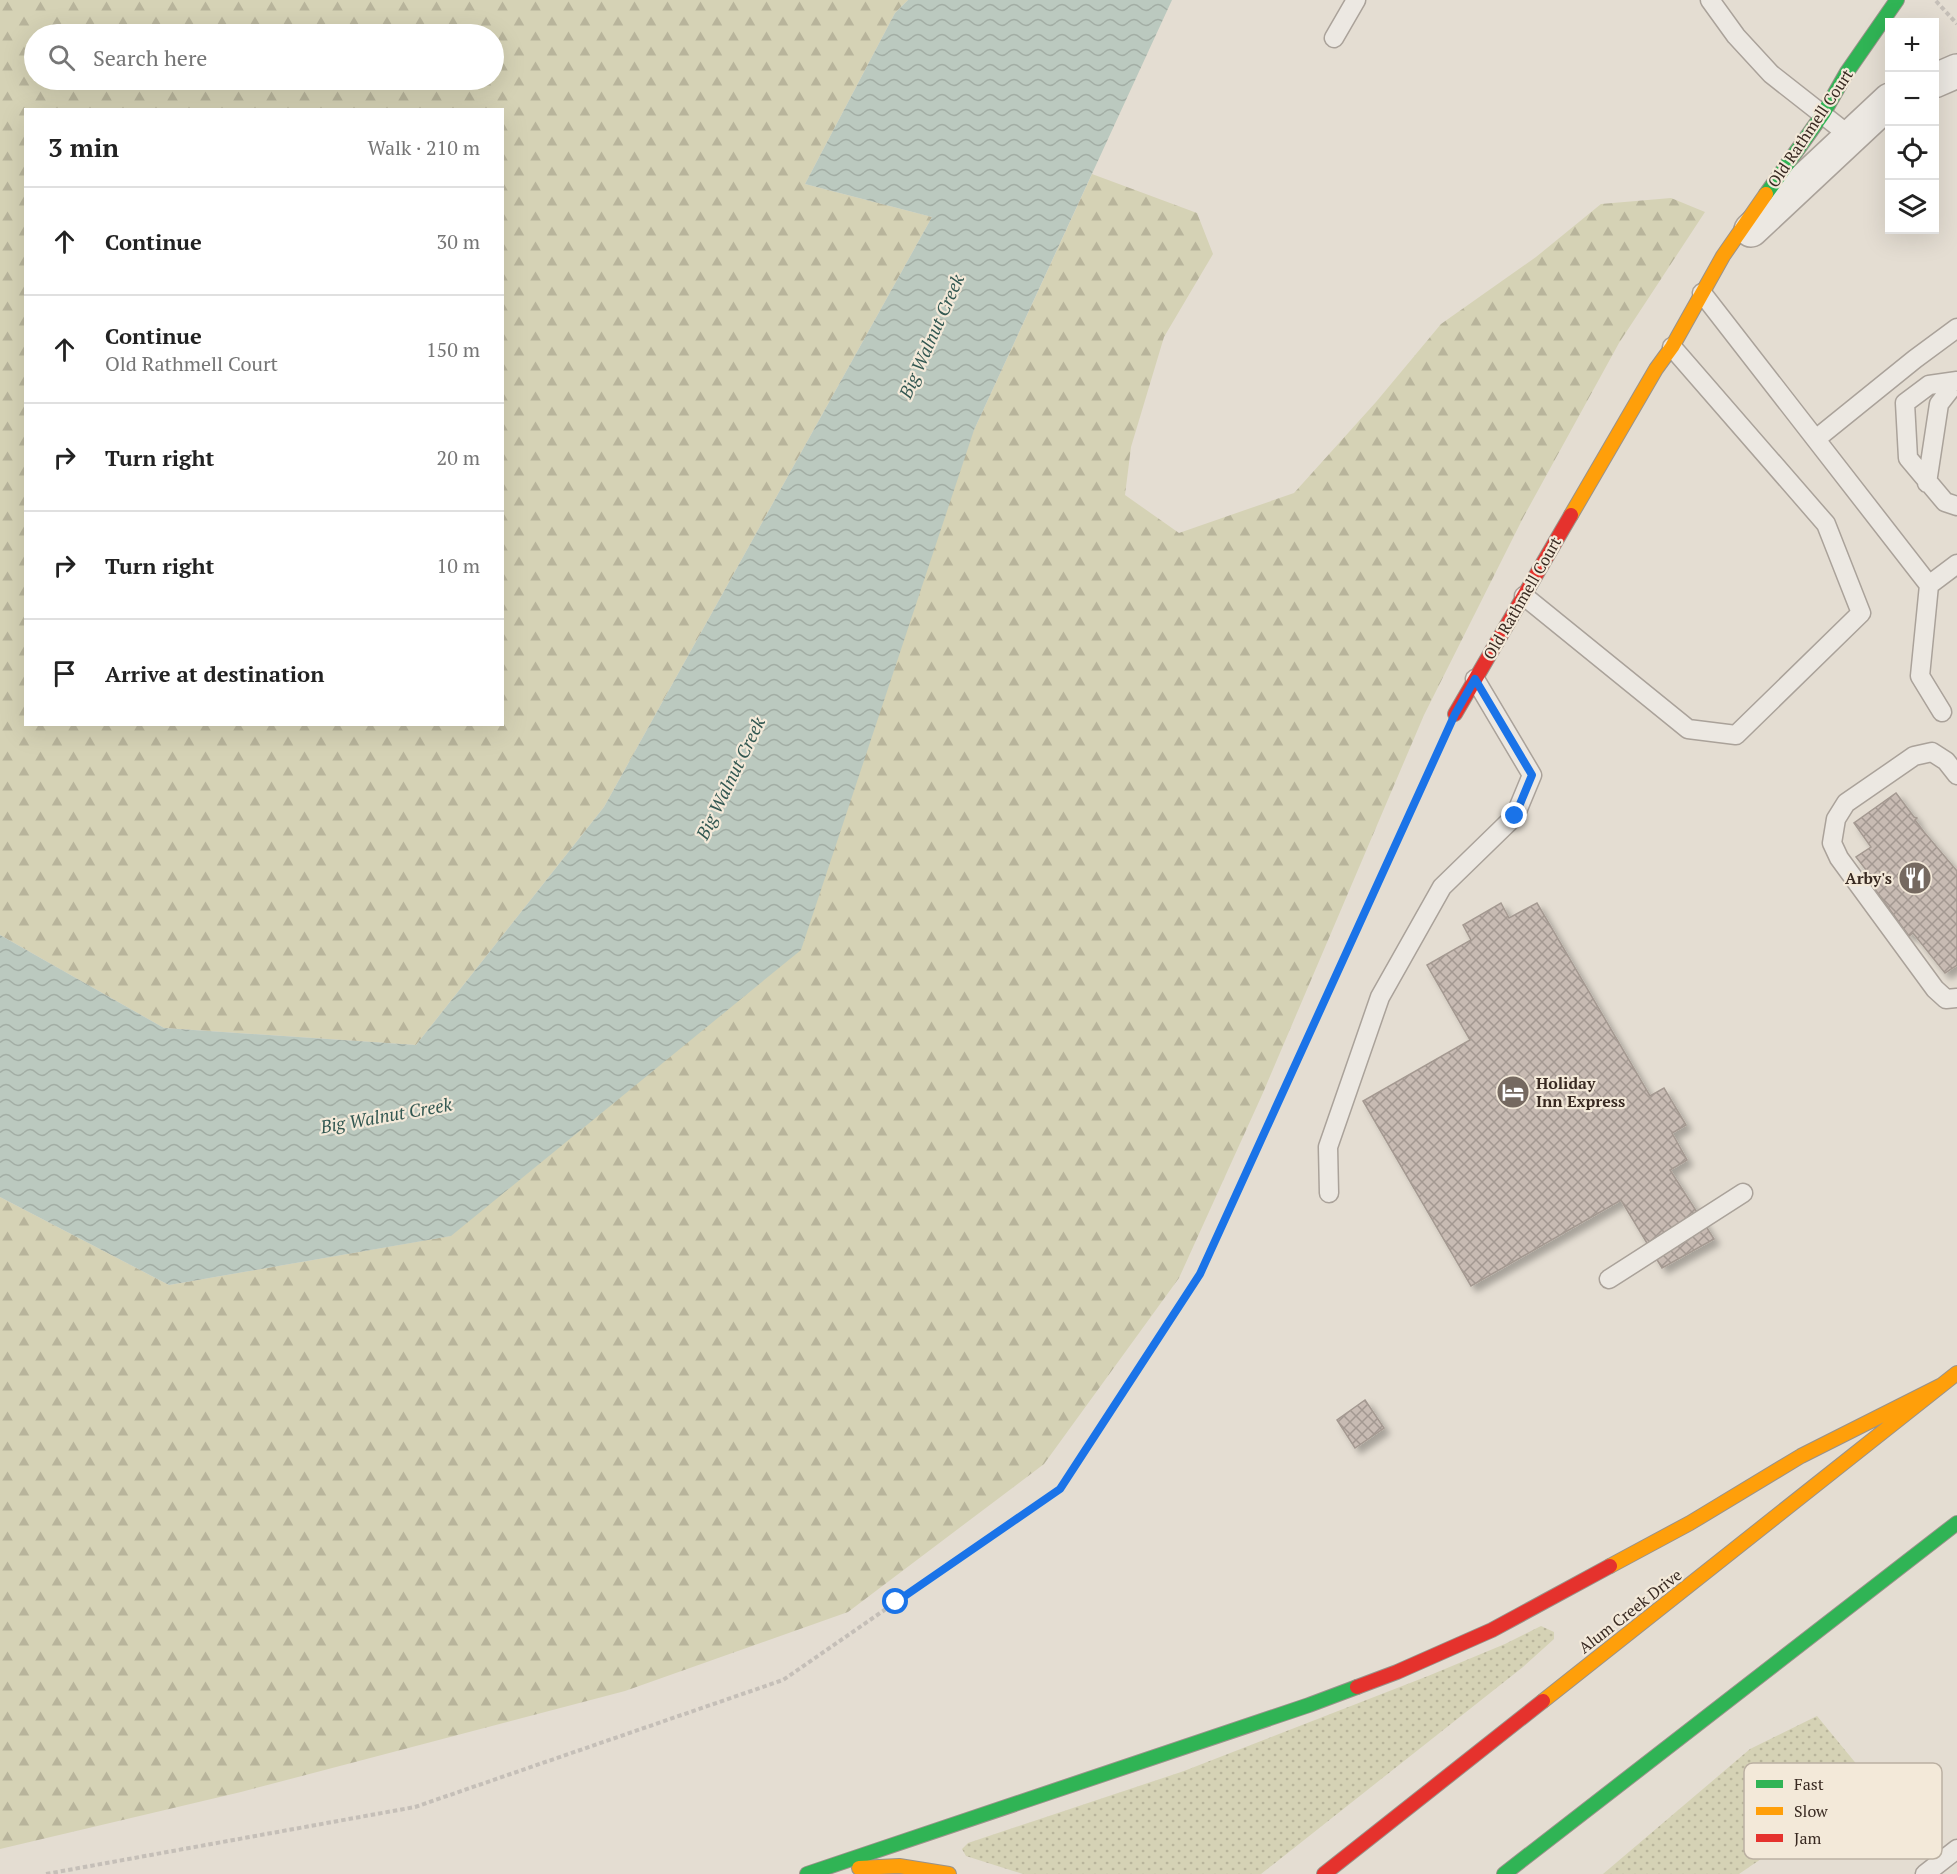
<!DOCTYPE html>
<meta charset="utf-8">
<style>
body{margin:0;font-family:"PT Serif",serif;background:#f6f6f6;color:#222}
.controls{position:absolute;right:18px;top:18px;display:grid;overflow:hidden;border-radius:0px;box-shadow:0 6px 24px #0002}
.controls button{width:54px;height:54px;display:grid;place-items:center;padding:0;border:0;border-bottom:2px solid #e0e0e0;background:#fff;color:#222;font:30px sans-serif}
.stop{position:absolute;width:18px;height:18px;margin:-14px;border:4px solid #1a73e8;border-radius:50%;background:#fff}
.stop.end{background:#1a73e8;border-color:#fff;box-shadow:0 2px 6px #0008}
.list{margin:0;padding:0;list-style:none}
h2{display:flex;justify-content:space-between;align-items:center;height:78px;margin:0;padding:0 24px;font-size:26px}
h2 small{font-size:20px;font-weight:400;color:#767676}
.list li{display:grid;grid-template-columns:39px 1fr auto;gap:18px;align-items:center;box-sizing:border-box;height:108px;padding:0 24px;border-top:2px solid #e0e0e0}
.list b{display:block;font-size:22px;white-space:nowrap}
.list p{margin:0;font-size:20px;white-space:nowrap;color:#767676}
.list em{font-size:20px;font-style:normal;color:#767676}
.icon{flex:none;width:33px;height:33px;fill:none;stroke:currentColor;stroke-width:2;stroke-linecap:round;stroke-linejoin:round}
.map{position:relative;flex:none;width:1957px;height:1874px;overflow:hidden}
.search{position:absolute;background:#fff;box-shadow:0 6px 24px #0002;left:24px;top:24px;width:480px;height:66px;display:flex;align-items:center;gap:15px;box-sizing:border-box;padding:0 21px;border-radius:33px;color:#767676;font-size:22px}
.panel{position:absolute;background:#fff;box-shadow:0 6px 24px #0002;left:24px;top:108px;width:480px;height:618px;border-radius:0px}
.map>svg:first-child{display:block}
</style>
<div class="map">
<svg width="1957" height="1874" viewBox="0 0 1957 1874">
<defs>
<pattern id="grass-dots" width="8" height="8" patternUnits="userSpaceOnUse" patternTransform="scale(1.5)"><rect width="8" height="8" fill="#d5d2b5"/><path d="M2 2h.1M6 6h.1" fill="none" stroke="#b8b49b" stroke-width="1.8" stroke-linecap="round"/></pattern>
<pattern id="forest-firs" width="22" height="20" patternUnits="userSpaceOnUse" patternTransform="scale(1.5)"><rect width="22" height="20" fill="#d5d2b5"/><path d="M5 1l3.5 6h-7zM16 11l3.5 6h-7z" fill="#b8b49b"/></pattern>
<pattern id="water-waves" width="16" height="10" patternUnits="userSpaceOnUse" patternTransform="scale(1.5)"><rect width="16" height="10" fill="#bbc9bf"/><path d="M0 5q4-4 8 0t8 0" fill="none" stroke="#a2ada4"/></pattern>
<pattern id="building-cross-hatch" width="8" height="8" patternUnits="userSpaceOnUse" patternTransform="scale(1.5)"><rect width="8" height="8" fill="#c8bbb3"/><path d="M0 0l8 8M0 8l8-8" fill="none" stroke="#a39891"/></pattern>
<filter id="shadow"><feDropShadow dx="5.5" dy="5.5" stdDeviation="3" flood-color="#0004"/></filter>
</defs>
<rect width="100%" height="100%" fill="#e4ddd2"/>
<path fill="url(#grass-dots)" d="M1541 1626 1554 1632V1639L1523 1667 1261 1874H1023L966 1856 962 1849 968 1843 1184 1771 1428 1676 1505 1644Z
M1817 1716 1872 1783 1739 1874H1603L1750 1749Z"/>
<path fill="url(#forest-firs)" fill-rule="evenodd" d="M0 0H908L895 13 805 184 932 217 604 807 416 1045 164 1028 0 935ZM34 34H494V80H34ZM26 110H502V724H26Z
M1092 174 1197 213 1213 254 1164 337 1131 447 1125 495 1179 533 1294 493 1376 402 1441 324 1536 257 1601 204 1671 198 1705 212 1619 343 1524 516 1424 715 1262 1095 1179 1278 1044 1464 848 1612 625 1691 241 1792 0 1849V1197L169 1285 450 1236 974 430Z"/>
<path fill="url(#water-waves)" d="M908 0H1172L974 430 801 950 451 1236 169 1285 0 1197V935L164 1028 416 1045 604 807 932 217 805 184 895 13Z"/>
<path fill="url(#building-cross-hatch)" stroke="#a49991" stroke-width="1.5" filter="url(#shadow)" d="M1896 793 1914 817 1917 818 1915 820 1924 832 1957 871V965L1945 973 1913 933 1909 936 1874 888 1878 885 1856 857 1871 847 1854 823Z
M1501 903 1509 918 1537 903 1650 1096 1664 1088 1686 1125 1672 1133 1687 1160 1670 1170 1714 1239 1662 1268 1621 1200 1471 1286 1363 1101 1470 1040 1427 965 1471 940 1463 925Z
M1365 1400 1384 1428 1355 1448 1337 1420Z"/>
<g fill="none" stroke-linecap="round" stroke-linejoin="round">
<g stroke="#aaa29a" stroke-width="21">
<path id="lane" d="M1710 0 1736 36 1771 74 1850 136
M1334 38 1356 0
M1702 293 1929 585 1920 676 1942 712
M1957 381 1929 385 1905 403 1908 458 1945 502 1957 506
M1816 439 1915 359 1957 328
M1927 483 1939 404 1957 381
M1929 585 1957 564
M1524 596 1688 729 1736 735 1861 613 1826 524 1672 347
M1957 775 1946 761 1932 752 1914 756 1846 803 1836 819 1832 843 1839 858 1935 989 1946 999 1957 998
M1329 1193 1328 1147 1380 997 1442 887 1515 816 1532 775 1475 679
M1609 1279 1743 1193
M1925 1874 1957 1849"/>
</g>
<g stroke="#aaa29a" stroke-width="36">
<path id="street" d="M1934 81 1957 71
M1751 230 1890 100"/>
</g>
<g stroke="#99928a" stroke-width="16">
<path id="fast" d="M1766 194 1823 114 1847 72 1897 0
M807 1874 1309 1705 1357 1687
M1504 1874 1957 1523"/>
</g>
<g stroke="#99928a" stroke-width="16">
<path id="slow" d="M1571 515 1656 369 1672 347 1723 256 1766 194
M1610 1566 1690 1523 1801 1456 1942 1385
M1543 1701 1957 1373
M859 1868 899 1866 949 1874"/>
</g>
<g stroke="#99928a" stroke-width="16">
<path id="jam" d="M1455 714 1571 515
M1357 1687 1397 1672 1492 1630 1610 1566
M1324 1874 1543 1701"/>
</g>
<path stroke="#c5bfb8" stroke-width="4" stroke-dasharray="4.5 3" stroke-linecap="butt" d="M1936 1 1957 24
M46 1874 415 1807 783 1680 1060 1489 1200 1274 1440 747"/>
<use href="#lane" stroke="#ece8e2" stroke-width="18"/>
<use href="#street" stroke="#ece8e2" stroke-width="33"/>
<use href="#fast" stroke="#30b455" stroke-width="14"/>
<use href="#slow" stroke="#ff9f0a" stroke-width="14"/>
<use href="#jam" stroke="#e5322d" stroke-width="14"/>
</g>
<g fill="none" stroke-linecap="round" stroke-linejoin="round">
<path stroke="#1a73e8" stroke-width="8" d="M896 1602 1060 1489 1200 1274 1455 714 1475 679 1532 775 1515 816"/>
</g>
<defs>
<g id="restaurant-disc" transform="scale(1.725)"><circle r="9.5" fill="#756960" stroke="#f3e9d9"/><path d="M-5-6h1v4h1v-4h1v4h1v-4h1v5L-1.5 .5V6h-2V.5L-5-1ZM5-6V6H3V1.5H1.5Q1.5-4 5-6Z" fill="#fff"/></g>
<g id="hotel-disc" transform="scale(1.725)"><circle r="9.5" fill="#756960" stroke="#f3e9d9"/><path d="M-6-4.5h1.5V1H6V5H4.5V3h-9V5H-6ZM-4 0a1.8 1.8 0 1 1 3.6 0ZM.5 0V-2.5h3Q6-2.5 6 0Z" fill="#fff"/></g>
</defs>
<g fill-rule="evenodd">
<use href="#restaurant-disc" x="1915" y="878"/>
<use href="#hotel-disc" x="1513" y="1092"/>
</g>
<g text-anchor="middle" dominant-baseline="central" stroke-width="4.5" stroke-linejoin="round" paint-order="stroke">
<g font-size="16" fill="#392a22" stroke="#f3e9d9">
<text transform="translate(1810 128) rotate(-56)">Old Rathmell Court</text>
<text transform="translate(1522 598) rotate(-60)">Old Rathmell Court</text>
<text transform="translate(1630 1611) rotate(-38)">Alum Creek Drive</text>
</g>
<g font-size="16" font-weight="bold" fill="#392a22" stroke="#f3e9d9" text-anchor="end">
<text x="1892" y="878">Arby's</text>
<text x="1536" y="1083" text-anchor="start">Holiday<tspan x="1536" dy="18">Inn Express</tspan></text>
</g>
<g font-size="18" font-style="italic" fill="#325751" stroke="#f3e9d9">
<text transform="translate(931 336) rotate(-66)">Big Walnut Creek</text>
<text transform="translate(730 778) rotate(-64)">Big Walnut Creek</text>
<text transform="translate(386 1115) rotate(-10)">Big Walnut Creek</text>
</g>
</g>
<rect x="1744" y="1763" width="198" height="96" rx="9" fill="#f3e9d9" stroke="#bbb0a2" stroke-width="1.5"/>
<rect x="1756" y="1780" width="27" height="8" fill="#30b455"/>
<rect x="1756" y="1807" width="27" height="8" fill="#ff9f0a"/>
<rect x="1756" y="1834" width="27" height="8" fill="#e5322d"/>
<g font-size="16" fill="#392a22">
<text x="1794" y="1790">Fast</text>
<text x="1794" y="1817">Slow</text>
<text x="1794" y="1844">Jam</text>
</g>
</svg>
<div class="controls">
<button>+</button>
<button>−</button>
<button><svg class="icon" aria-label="locate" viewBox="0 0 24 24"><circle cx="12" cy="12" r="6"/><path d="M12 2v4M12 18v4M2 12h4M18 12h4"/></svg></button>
<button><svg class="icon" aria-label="layers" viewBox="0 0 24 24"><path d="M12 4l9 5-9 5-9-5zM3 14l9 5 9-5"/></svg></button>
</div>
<div class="stop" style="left:896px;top:1602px"></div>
<div class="stop end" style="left:1515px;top:816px"></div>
<div class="search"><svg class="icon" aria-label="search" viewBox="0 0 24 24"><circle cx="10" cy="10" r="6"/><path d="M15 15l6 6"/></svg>Search here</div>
<section class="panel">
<h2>3 min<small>Walk · 210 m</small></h2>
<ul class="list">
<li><svg class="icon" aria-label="ahead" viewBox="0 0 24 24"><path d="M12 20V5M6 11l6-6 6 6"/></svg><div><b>Continue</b></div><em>30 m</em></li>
<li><svg class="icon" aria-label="ahead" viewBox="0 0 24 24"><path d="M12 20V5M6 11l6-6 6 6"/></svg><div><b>Continue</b><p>Old Rathmell Court</p></div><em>150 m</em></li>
<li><svg class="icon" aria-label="right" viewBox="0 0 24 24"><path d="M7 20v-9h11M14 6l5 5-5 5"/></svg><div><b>Turn right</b></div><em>20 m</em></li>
<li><svg class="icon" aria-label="right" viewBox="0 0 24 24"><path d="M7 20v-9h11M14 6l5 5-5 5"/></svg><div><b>Turn right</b></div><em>10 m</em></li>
<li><svg class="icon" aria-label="arrive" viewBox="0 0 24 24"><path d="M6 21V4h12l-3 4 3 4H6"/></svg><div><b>Arrive at destination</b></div></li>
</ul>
</section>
</div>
